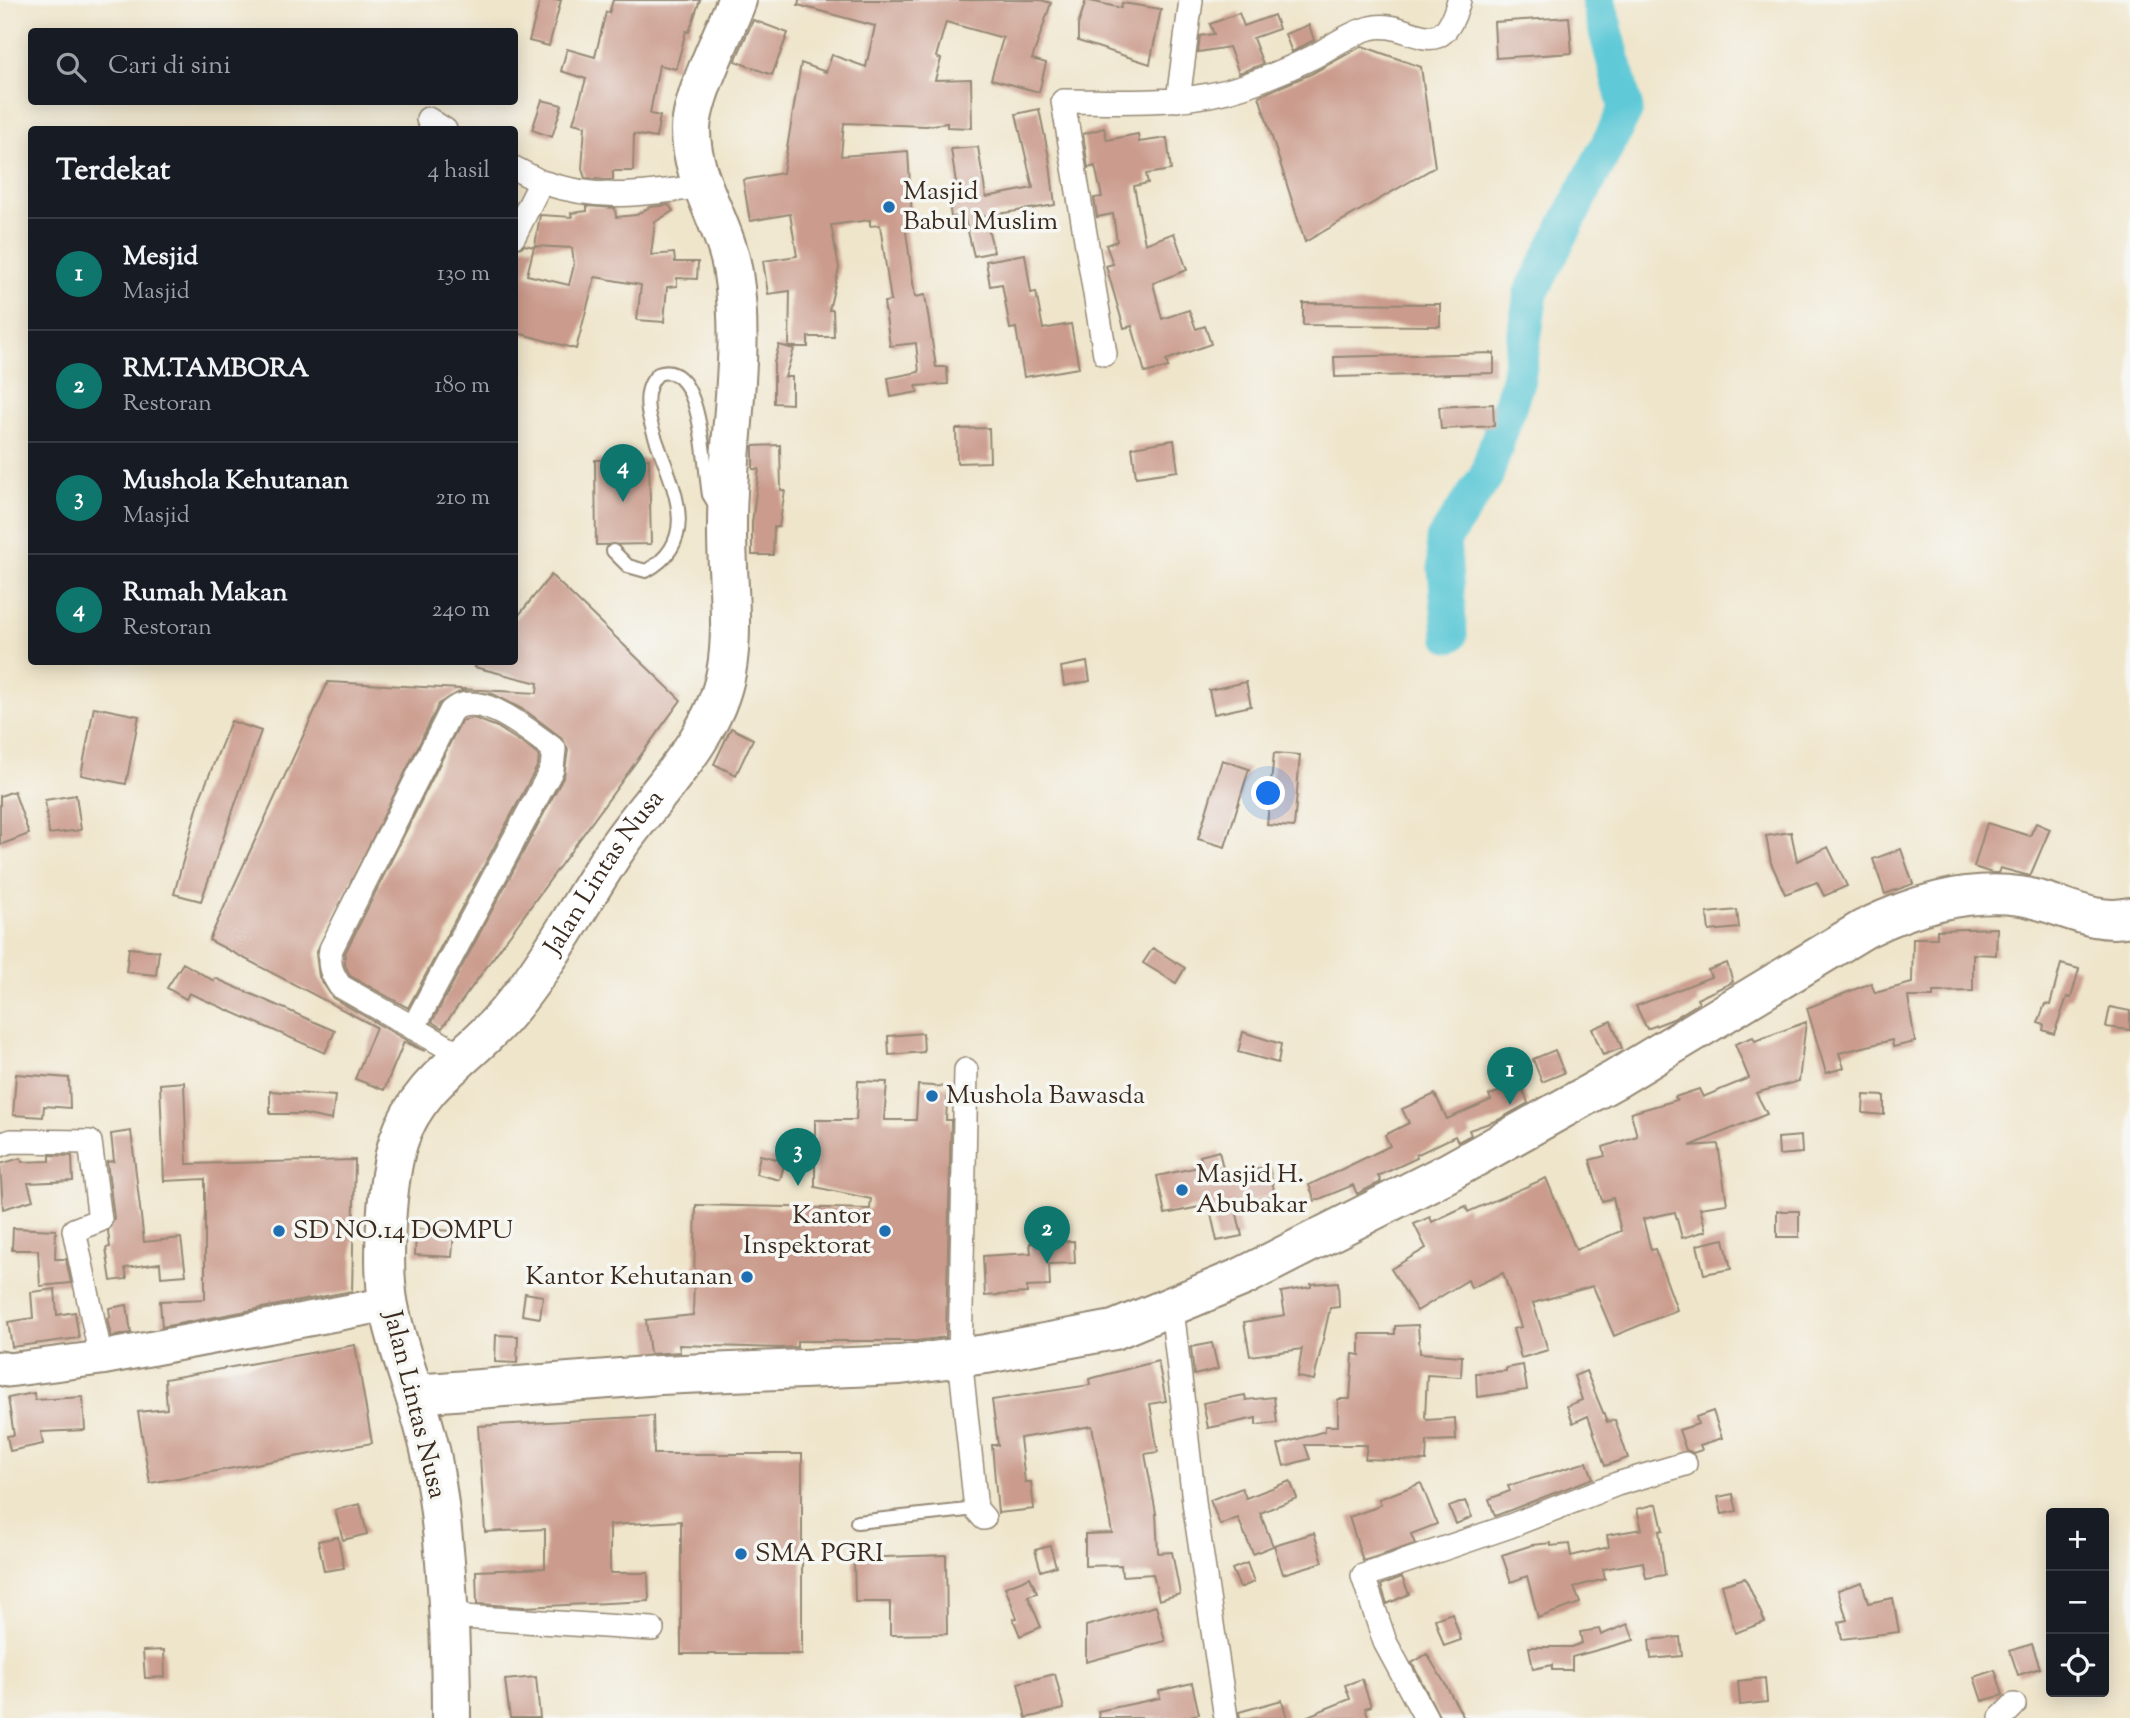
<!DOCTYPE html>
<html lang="id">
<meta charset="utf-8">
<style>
body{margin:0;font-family:"Sorts Mill Goudy",serif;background:#20242c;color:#f1f3f6}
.controls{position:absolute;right:21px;bottom:21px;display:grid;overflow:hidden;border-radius:7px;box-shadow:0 4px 18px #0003}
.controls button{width:63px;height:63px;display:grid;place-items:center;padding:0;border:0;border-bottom:2px solid #363941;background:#171b24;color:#f1f3f6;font:35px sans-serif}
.you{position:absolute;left:1269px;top:794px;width:24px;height:24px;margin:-18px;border:5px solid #fff;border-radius:50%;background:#1a73e8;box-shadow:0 0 0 10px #1a73e833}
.badge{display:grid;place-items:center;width:46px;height:46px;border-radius:50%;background:#0f766e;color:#fff;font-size:23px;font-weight:700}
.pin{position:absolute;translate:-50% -58px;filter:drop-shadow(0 2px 4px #0008)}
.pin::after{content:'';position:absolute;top:37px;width:24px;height:21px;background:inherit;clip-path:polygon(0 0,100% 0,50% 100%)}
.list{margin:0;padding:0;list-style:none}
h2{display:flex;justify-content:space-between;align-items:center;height:91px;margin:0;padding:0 28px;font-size:30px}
h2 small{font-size:23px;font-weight:400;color:#9ea1a6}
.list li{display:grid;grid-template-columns:46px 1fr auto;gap:21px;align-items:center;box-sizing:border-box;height:112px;padding:0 28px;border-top:2px solid #363941}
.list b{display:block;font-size:26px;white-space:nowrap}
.list p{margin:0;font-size:23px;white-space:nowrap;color:#9ea1a6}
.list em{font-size:23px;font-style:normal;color:#9ea1a6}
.icon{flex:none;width:38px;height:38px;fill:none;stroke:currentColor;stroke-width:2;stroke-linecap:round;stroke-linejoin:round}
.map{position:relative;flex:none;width:2130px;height:1718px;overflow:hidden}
.search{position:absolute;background:#171b24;box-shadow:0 4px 18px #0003;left:28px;top:28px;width:490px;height:77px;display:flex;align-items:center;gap:18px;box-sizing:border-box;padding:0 24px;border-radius:7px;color:#9ea1a6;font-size:26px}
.panel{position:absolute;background:#171b24;box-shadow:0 4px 18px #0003;left:28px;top:126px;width:490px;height:539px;border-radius:7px}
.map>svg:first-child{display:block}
</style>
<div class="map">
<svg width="2130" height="1718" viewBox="0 0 2130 1718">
<rect width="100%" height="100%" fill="#f6f6f2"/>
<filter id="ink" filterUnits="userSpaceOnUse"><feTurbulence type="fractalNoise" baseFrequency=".0143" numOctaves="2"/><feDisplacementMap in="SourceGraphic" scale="14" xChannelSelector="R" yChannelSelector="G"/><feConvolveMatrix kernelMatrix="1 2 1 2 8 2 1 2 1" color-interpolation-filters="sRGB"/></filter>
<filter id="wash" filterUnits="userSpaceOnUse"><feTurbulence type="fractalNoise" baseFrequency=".00686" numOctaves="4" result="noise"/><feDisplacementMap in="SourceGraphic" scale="28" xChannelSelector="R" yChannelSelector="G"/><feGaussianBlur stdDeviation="1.57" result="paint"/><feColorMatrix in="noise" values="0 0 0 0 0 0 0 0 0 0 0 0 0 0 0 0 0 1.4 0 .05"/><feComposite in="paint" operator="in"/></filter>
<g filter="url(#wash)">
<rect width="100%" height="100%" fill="#efe5cb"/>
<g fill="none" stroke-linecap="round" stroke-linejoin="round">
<path stroke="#5ec9d7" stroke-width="35" d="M1450 635 1443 540 1486 476 1518 379 1531 293 1626 109 1598 0"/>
</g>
<g id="blocks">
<path fill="#cb9c8d" d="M540 0H561L549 46 529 41Z
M613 0H700L689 32 686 31 676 69 659 65 650 114 660 116 656 138 634 134 633 171H613V180H605L585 178 582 169 585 126 573 123 586 79 561 71 567 49 595 57 606 12 609 13Z
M799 0H1041L1051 3 1032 59 1046 63 1039 92 991 79 1003 38 946 22 936 57 941 59 935 80 971 79 972 128 947 127V123L926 126 844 123 841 156 908 151 912 219 910 224 905 225 915 297 925 295 936 367H947L948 384 916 386 918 392 891 397 888 378 919 372 916 343 890 346 884 302 891 301 880 225 870 226V220L831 225 839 268 829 310H833L834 337H808V347H789L790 291 768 294 763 261 797 256 790 214 750 221 743 180 783 173 801 63 826 72 832 55 866 67 875 26 798 5Z
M1086 0 1121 8 1122 3 1161 9 1150 64 1078 41V25Z
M1239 13 1244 26 1274 15 1279 29 1253 38 1263 64 1239 73 1229 47 1198 52 1200 36 1214 34 1210 24Z
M1569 17 1572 53 1496 58 1494 22Z
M753 20 788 33 772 75 735 61Z
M1309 25 1314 40 1292 52 1285 34Z
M1362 46 1421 67 1435 167 1305 242 1259 96 1311 74Z
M542 100 562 105 552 137 532 130Z
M1039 109 1049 157 1055 205 985 216 994 252 974 256 964 215 951 217 947 191 957 190 951 149 978 147 986 197 1033 188 1016 114Z
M1104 128 1107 140 1138 134 1139 142 1167 138 1171 170 1146 174 1148 183 1134 186 1145 244 1174 233 1187 270 1153 283 1162 319 1189 310 1196 329 1205 326 1211 344 1166 360 1168 367 1145 373 1132 326 1124 328 1106 266 1113 264 1106 245 1117 241 1113 214 1097 217 1094 198 1102 197 1095 166 1088 168 1083 134Z
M669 205 673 211 655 222 651 255 674 253 675 262H698L697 279 677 278V286L667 287 664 322 637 320 641 285 595 277 576 349 514 332V250L525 245 534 247 527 275 569 285 574 265 572 248 535 246 540 215 572 217 571 213 587 211V206L615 208 616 217 636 215 650 207Z
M1025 254 1031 293 1036 292 1043 329 1071 324 1079 368 1024 377 1016 328 1010 329 1002 284 990 286 986 261Z
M1303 303 1440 304V326L1303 325Z
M779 345 794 349 785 377H792V404L774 403V363Z
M1494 353V373L1335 377 1334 357Z
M1493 404 1494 426 1441 429 1439 407Z
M989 428 990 462 957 463 956 429Z
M1174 440 1178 471 1136 477 1132 447Z
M780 445 781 490 785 491 779 527H774L773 555H752V523L759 469H753V446Z
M649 459 651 544 596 545 595 460Z
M551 575 681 700 442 1028 432 1022 564 776 568 750 562 738 526 711 493 694 461 691 439 704 316 953 319 977 333 998 425 1051 404 1042 384 1090 355 1079 376 1027 209 940 328 682 537 693 538 683 474 667V662H514V621Z
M1087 662 1090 681 1064 686 1061 667Z
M1246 682 1251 706 1214 714 1209 690Z
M94 707 139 716 126 784 81 775Z
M474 718 497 727 524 744 539 756 538 765 408 1008 350 976 345 965V953L461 721Z
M231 721 261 731 201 901 174 894 200 798Z
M731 728 753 739 736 775 714 764Z
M1274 753 1300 755 1294 827 1267 825Z
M1222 760 1249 769 1225 847 1198 839Z
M14 791 29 834 0 845V796Z
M76 795 81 830 49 834 45 800Z
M1987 823 2030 836 2036 823 2050 829 2030 876 2000 868 1998 873H1992L1974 867Z
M1791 832 1797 861 1828 847 1847 886 1824 896 1817 882 1785 894 1771 863 1766 836Z
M1901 849 1913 884 1885 894 1873 859Z
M1737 910 1739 928 1709 931 1707 913Z
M1997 928 1996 955 1973 954V991L1933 992V997H1908L1915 1042 1893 1047 1892 1040 1839 1053 1844 1068 1826 1073 1807 1008 1871 983 1875 993 1912 983 1913 938H1937V930Z
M129 948 159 951 156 975 126 972Z
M1153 948 1185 968 1176 983 1143 963Z
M183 963 214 981 215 978 335 1031 325 1053 189 993 186 999 167 988Z
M1727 963 1733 982 1697 999 1699 1003 1673 1019 1647 1029 1636 1006 1711 977 1708 970Z
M2061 964 2079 969 2071 998 2067 997 2054 1034 2043 1030 2044 1025 2038 1023 2045 1004 2050 1005Z
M2110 1007 2130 1011V1030L2106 1027Z
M1611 1021 1622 1048 1603 1055 1592 1029Z
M1806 1022 1799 1081 1756 1093 1767 1114 1690 1146 1718 1144 1727 1204 1700 1208 1706 1231 1682 1238 1675 1212 1643 1219 1651 1250 1655 1249 1677 1310 1614 1336 1593 1286 1533 1303 1548 1350 1521 1358 1513 1329 1521 1327 1503 1273 1471 1288 1468 1280 1417 1311 1391 1269 1426 1248 1414 1224 1430 1217 1432 1222 1466 1206 1468 1212 1546 1178 1576 1250 1621 1231 1613 1198 1602 1201 1590 1160 1605 1156 1603 1147 1637 1136 1631 1113 1677 1100 1675 1097 1699 1089 1703 1097 1749 1078 1735 1044 1753 1037 1755 1041Z
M1243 1032 1281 1044 1278 1063 1238 1052Z
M923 1033 924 1052 889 1055 888 1036Z
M1555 1050 1564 1073 1542 1082 1533 1059Z
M16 1074 69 1078 70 1108 44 1106 43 1117 13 1115Z
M858 1081 887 1082 884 1120H916L918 1085 948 1087 946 1120H951L946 1337 916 1341H797V1347L781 1348 679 1345 680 1352 650 1354 646 1320 693 1315 696 1205 870 1209 871 1199 815 1187V1120H856Z
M184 1082 187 1164 355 1160 352 1291 162 1327 160 1301 205 1299V1179L164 1181 160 1084Z
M1521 1084 1528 1103 1498 1120 1469 1130 1471 1135 1458 1142 1455 1136 1416 1155 1417 1158 1378 1176 1381 1182 1357 1194 1353 1185 1315 1201 1309 1185 1390 1146 1385 1135 1409 1123 1402 1109 1435 1094 1447 1119 1491 1100 1489 1095Z
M270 1091 335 1096 332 1120 302 1114H270Z
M1864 1095 1884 1096V1115L1863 1113Z
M131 1131 144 1242 181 1238 186 1275 161 1277 160 1263 125 1268 127 1279 111 1281 106 1248 110 1247 108 1231 114 1218 107 1162 114 1161 111 1134Z
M1801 1136 1802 1153 1779 1155 1778 1138Z
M1219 1151 1225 1177 1269 1166 1275 1195 1235 1205 1242 1236 1217 1241 1209 1205 1165 1214 1157 1176 1203 1166 1200 1156Z
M50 1155 72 1156 73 1181 28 1183 33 1200 3 1209 0 1164 21 1158 22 1162 50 1161Z
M760 1155 785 1161 780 1180 756 1174Z
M1777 1211H1799V1237H1777Z
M13 1228 56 1230 55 1259H66L71 1283 40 1286 38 1250H12Z
M416 1229 454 1231 452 1257 415 1255Z
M1724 1239 1731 1269 1704 1274 1697 1245Z
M1074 1241 1075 1263 1049 1264 1050 1286 1027 1287V1293L985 1296 983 1256 1031 1253 1030 1243Z
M1338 1282 1339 1307 1330 1308 1314 1380 1297 1377 1302 1349 1250 1356 1244 1322 1285 1315 1281 1292 1311 1287V1284Z
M55 1289 57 1315 75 1312 79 1338 12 1347 8 1322 33 1318 31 1292Z
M525 1293 543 1296 540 1318 522 1315Z
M127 1305 131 1333 111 1337 107 1318 110 1317 109 1308Z
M1418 1325 1420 1353 1462 1356 1461 1377 1427 1375 1425 1417 1427 1420 1455 1418 1456 1440 1427 1441 1426 1461 1365 1459 1367 1445H1305L1310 1459 1284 1466 1278 1445 1325 1431V1426H1338V1399H1350L1353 1354 1360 1355V1334H1395V1326Z
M496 1335 518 1336 517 1363 495 1362Z
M1212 1343 1218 1369 1194 1375 1191 1347Z
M355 1345 372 1443 150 1483 138 1412 167 1409 165 1379Z
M1158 1361 1166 1401 1150 1404 1158 1452 1145 1454 1156 1513 1158 1553 1172 1552 1180 1594 1159 1600 1153 1574 1122 1576 1121 1565 1085 1566V1534L1112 1533 1092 1426 1020 1438 1025 1482H1031L1034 1509 998 1513 992 1445H998L992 1400 1090 1385 1089 1379Z
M1523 1365 1527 1390 1477 1397 1476 1373 1506 1371V1368Z
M1586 1371 1607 1422 1615 1420 1628 1458 1605 1466 1588 1416 1573 1423 1567 1406 1582 1400 1574 1376Z
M34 1393 35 1400 83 1397 85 1430 41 1432 43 1444 10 1451 7 1436 14 1435 8 1398Z
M1245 1395 1246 1400 1274 1397 1277 1423 1256 1425V1418L1208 1428 1203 1403Z
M1713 1411 1722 1438 1700 1445 1702 1450 1693 1453 1686 1450 1679 1430 1698 1424 1696 1417Z
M653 1416 654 1454H802V1654H681V1521L610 1525V1573H648L649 1601 524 1607 477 1604 476 1571 545 1568V1529L485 1532 478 1426Z
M1587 1462 1593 1478 1495 1516 1489 1499 1510 1491 1508 1486Z
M1290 1481 1297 1498 1260 1513 1273 1546 1253 1554 1238 1518 1220 1525 1210 1500 1242 1488 1246 1498Z
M1421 1483 1437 1524 1411 1534 1415 1544 1363 1561 1349 1517 1377 1507 1381 1504 1379 1499Z
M1733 1494 1737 1511 1722 1514 1718 1497Z
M1465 1501 1472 1517 1456 1524 1449 1507Z
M360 1504 367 1534 343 1540 335 1510Z
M1657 1504 1663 1530 1659 1531 1665 1575 1646 1578 1643 1562 1603 1569 1605 1579 1574 1587 1580 1603 1538 1618 1527 1576 1511 1582 1502 1555 1532 1545 1551 1543V1546L1569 1544 1571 1556 1609 1547 1607 1535 1642 1529 1637 1509Z
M1314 1533 1323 1562 1283 1574 1274 1545Z
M338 1537 344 1568 324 1571 318 1541Z
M1050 1546 1056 1566 1041 1571 1035 1550Z
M946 1555 947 1634 890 1635V1602H855L854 1558Z
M1247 1563 1254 1582 1240 1588 1232 1569Z
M1030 1577 1037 1593 1028 1596 1041 1627 1020 1636 1013 1619 1017 1618 1005 1587Z
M1402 1577 1409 1594 1387 1604 1381 1585Z
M1745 1578 1765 1622 1735 1633 1722 1585Z
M1862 1582 1868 1603 1893 1598 1899 1632 1842 1639 1839 1622 1847 1620 1838 1590Z
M1156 1606 1165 1641 1086 1662V1626Z
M1452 1613 1461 1640 1444 1646 1435 1619Z
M1628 1624 1634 1640 1572 1657V1670H1552V1665L1533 1669 1529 1647H1572L1582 1643 1580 1632 1599 1629 1601 1635Z
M1680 1637 1682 1656 1651 1659 1649 1640Z
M2032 1644 2040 1668 2018 1675 2010 1651Z
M164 1650 165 1677 145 1678 143 1651Z
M1427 1654 1444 1682 1464 1718H1440L1412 1663Z
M1995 1670 2003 1695 1982 1701 1974 1677Z
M1055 1674 1064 1709 1026 1718 1018 1683Z
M536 1677 540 1718H510L505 1680Z
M1765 1678 1767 1702 1740 1705 1738 1681Z
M1362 1679 1371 1706 1365 1708 1369 1718H1303L1350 1699 1345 1685Z
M1192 1683 1199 1714 1181 1718H1099L1098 1711 1160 1698 1159 1691Z
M1282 1700 1287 1718H1240L1239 1712Z"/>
</g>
</g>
<g filter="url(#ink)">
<use href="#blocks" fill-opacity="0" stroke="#958874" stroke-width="2"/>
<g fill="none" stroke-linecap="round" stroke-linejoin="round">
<g stroke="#958874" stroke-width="16">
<path id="service" d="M613 551 628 566 646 571C734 523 612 418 658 374 703 358 704 470 709 495L715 505
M857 1522 976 1509"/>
</g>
<g stroke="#958874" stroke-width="26">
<path id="minor" d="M1178 100 1191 0
M428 119 445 130
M514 168 541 182
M514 236 541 182C605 202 640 194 704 186
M1105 354 1063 101C1123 101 1185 106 1244 86 1267 78 1291 68 1313 57 1331 47 1350 33 1370 28 1410 17 1440 71 1459 0
M413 1028 552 769 554 749C530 732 479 687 451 711L331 949C328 965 331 972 340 986L461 1055
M966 1070 960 1357 976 1509 984 1518
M0 1145 11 1141 90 1142 100 1220 74 1230 101 1358
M1172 1308 1195 1510 1226 1718
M447 1616 652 1629
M1426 1718 1385 1642 1363 1576 1510 1526 1617 1484 1685 1464
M2001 1718 2014 1705"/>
</g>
<g stroke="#958874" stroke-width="37">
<path id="secondary" d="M0 1368 8 1370 101 1358 388 1304"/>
</g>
<g stroke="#958874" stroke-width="42">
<g id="trunk">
<path d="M415 1394 660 1375 900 1365 986 1354 1114 1330 1242 1277 1447 1173 1616 1079 1864 929C1913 905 1965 889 2020 896 2057 901 2092 926 2130 917"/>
<path id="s1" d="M451 1718C451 1632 447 1543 432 1459 422 1407 399 1358 389 1306 381 1266 386 1179 399 1140 418 1083 468 1058 505 1015 548 965 578 906 614 852 652 795 713 742 726 673 735 625 726 573 727 524 727 441 746 356 733 273 726 225 691 180 691 131 691 97 724 34 737 0"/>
</g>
</g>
<use href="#service" stroke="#fff" stroke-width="12"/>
<use href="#minor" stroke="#fff" stroke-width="23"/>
<use href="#secondary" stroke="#fff" stroke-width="33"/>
<use href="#trunk" stroke="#fff" stroke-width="38"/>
</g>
</g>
<g fill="#1f6fb2" stroke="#f6f6f2" stroke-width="2.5">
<circle cx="889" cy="207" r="7"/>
<circle cx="932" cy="1096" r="7"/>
<circle cx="1182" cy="1190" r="7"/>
<circle cx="279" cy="1231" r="7"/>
<circle cx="885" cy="1231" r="7"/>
<circle cx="747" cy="1277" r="7"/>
<circle cx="741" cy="1554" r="7"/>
</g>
<g text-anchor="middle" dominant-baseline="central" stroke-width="7" stroke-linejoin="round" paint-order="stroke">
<g font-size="26" fill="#3b2a1e" stroke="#f6f6f2" text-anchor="start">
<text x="903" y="192">Masjid<tspan x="903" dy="30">Babul Muslim</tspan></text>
<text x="946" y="1096">Mushola Bawasda</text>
<text x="1196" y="1175">Masjid H.<tspan x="1196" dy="30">Abubakar</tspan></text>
<text x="871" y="1216" text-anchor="end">Kantor<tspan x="871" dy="30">Inspektorat</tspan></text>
<text x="293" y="1231">SD NO.14 DOMPU</text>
<text x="733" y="1277" text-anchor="end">Kantor Kehutanan</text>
<text x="755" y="1554">SMA PGRI</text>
</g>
<g font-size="26" fill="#3b2a1e" stroke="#f6f6f2">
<text stroke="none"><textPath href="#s1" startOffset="926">Jalan Lintas Nusa</textPath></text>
<text transform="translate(414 1405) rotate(76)">Jalan Lintas Nusa</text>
</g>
</g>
</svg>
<div class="controls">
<button>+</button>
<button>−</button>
<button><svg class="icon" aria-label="locate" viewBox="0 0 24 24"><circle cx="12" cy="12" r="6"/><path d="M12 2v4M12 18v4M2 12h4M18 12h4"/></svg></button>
</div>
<div class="you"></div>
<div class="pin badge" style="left:1510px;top:1105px">1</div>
<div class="pin badge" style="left:1047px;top:1264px">2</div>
<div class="pin badge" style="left:798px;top:1186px">3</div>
<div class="pin badge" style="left:623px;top:502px">4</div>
<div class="search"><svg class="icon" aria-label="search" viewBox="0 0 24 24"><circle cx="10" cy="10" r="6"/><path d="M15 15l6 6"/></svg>Cari di sini</div>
<section class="panel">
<h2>Terdekat<small>4 hasil</small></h2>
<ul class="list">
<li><span class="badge">1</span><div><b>Mesjid</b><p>Masjid</p></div><em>130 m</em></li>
<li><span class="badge">2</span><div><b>RM.TAMBORA</b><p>Restoran</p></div><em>180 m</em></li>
<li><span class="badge">3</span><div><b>Mushola Kehutanan</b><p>Masjid</p></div><em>210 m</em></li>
<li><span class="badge">4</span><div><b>Rumah Makan</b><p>Restoran</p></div><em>240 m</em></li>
</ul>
</section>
</div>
